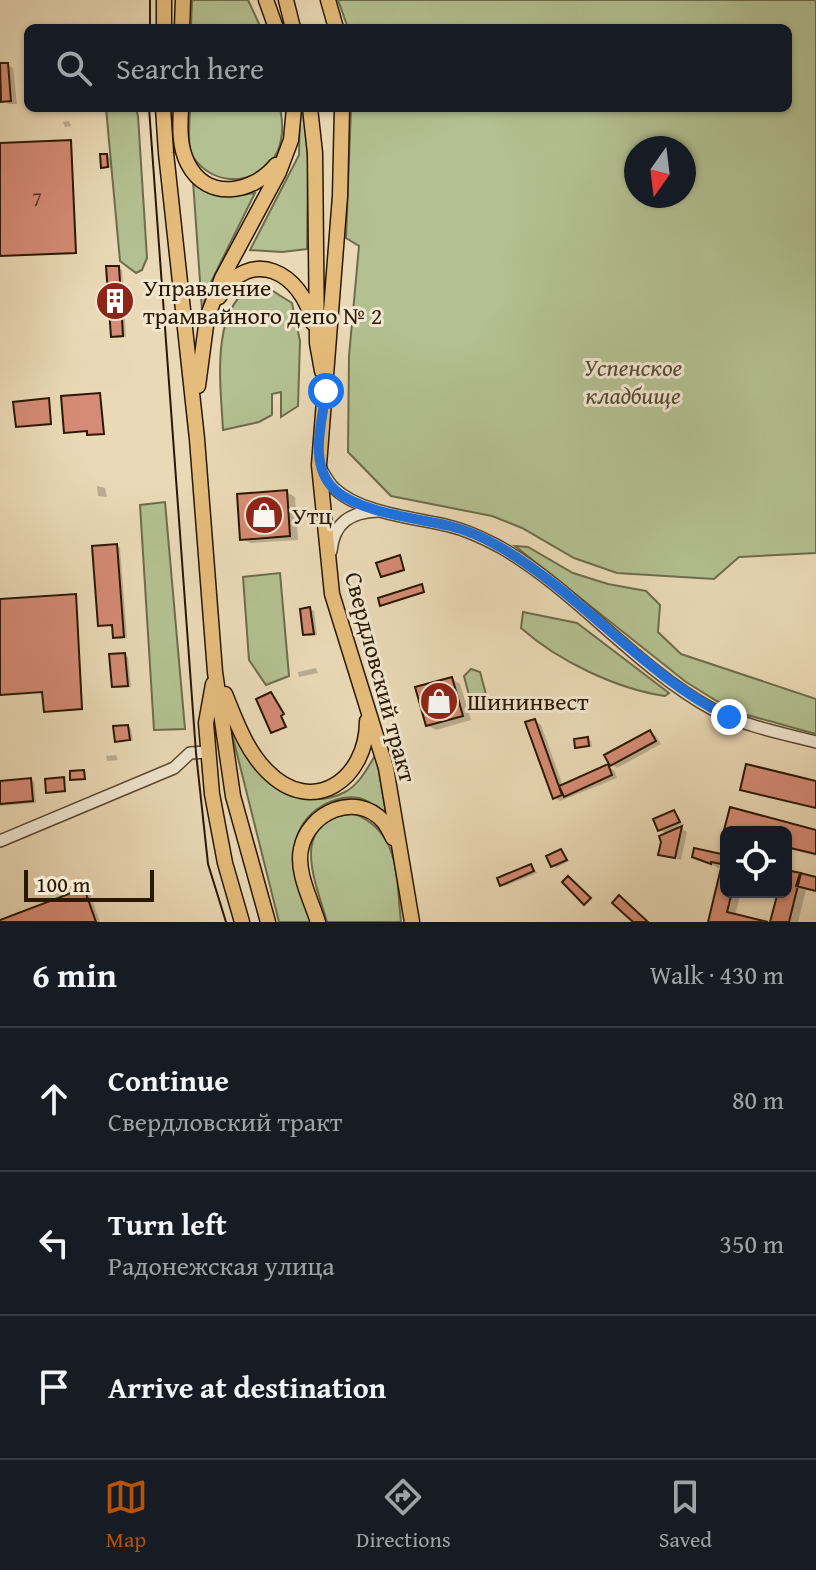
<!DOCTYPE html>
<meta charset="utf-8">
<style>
body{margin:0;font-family:"Gentium Book Plus",serif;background:#242831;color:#f1f3f6}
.controls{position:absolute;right:24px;bottom:24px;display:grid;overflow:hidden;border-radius:12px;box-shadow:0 2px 6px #0004}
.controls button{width:72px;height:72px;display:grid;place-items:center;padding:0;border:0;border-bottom:2px solid #363941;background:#171b24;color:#f1f3f6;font:40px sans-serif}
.compass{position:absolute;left:624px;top:136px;width:72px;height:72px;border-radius:50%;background:#171b24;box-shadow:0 2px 6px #0004;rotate:194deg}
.scale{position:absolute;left:24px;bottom:20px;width:130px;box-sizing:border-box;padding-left:8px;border:4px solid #2a1802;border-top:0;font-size:22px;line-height:28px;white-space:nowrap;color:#2a1802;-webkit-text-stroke:6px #f1e6d0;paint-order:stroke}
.stop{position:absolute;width:24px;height:24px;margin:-18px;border:6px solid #1a73e8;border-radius:50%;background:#fff}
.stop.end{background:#1a73e8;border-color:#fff;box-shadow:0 2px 8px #0008}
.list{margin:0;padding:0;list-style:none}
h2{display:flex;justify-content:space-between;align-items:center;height:104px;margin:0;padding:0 32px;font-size:34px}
h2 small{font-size:26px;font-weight:400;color:#9ea1a6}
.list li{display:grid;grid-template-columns:52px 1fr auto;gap:24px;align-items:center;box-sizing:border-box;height:144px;padding:0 32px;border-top:2px solid #363941}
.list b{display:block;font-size:30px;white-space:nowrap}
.list p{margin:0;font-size:26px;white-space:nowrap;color:#9ea1a6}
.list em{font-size:26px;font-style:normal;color:#9ea1a6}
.icon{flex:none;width:44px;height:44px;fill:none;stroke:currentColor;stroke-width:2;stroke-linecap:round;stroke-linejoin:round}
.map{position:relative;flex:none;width:816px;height:922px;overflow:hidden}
.search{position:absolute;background:#171b24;box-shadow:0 2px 6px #0004;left:24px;right:24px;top:24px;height:88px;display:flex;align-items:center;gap:20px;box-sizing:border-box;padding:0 28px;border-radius:12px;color:#9ea1a6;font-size:30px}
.sheet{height:536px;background:#171b24}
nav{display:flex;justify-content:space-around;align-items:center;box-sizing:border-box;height:112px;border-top:2px solid #363941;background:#171b24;font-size:22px;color:#9ea1a6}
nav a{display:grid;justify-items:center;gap:4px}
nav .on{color:#b45309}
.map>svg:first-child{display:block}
</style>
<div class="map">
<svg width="816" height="922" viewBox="0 0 816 922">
<rect width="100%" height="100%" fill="#ead9b6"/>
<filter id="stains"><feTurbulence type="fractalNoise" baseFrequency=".0025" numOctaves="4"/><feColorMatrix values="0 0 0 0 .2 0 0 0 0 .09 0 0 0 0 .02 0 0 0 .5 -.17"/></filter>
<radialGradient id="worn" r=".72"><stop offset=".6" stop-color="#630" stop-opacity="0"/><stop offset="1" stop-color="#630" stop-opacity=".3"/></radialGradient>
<path fill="#b3c091" stroke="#6e6c4a" stroke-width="2" fill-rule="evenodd" d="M192 0H248L261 28H191Z
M338 0H816V553L739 557 714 579 617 573 574 558 522 528 492 516 391 496 348 452 349 356 359 246 346 238 351 108H788V28H348ZM636 148H684V196H636Z
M106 108H136L138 116 147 258 142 270 136 273 120 261Z
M190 108H280C282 117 283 130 281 140 275 174 235 190 207 171 200 166 194 161 191 152 187 140 190 121 190 108Z
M300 108H305L308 161 307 249 282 252 250 250 299 155Z
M193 181C216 197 227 198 255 193L209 286 202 310Z
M254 285 268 288 292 303 300 341 298 406 281 417V392L272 394V415L259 422 223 430C221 387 209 309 254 285Z
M165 502 185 729 154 730 140 505Z
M515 546 528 547 573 573 608 584 646 591 660 605 658 632 681 654 816 699V734L733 711 686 682Z
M280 573 289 676 266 685 249 660 243 577Z
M523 612 577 623 669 693 665 696C617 689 558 661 521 628Z
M471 669 480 672 487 698 481 706 471 703 464 676Z
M232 725C239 738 245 752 252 764 271 793 313 809 345 792 359 785 368 767 376 754L386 814C378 808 369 800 359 798 330 793 295 818 296 848 297 867 310 902 315 922H279L231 730Z
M352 813C401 830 396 878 401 922H327C315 880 288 822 352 813Z"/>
<path fill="#0003" d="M0 65H7L13 68 17 104H9L3 101Z
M63 122 69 121 71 126 65 127Z
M106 156 110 158 111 168 102 167Z
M118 268 122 270 126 337 116 338 113 336Z
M97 486 105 488 107 497 98 496Z
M286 492 295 497 298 540 251 543 242 539Z
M116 546 120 548 127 638 119 639 115 637 114 626 100 625Z
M76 597 83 709 47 712 44 692 0 695V601Z
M310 609 314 611 317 635 309 636 305 634Z
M125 655 128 657 131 687 117 688 114 686Z
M316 668 318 673 299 677 298 672Z
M452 679 460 684 471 720 436 730 427 725Z
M535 721 541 725 563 786 607 767 614 770 617 778 560 801 554 797Z
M128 727 131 729 133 741H117Z
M650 732 656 736 661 744 617 768 611 764Z
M587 739 591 741 592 747H577Z
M106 756 116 755 118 760 107 761Z
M31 780 34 782 36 803 0 806V783Z
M674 812 682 824 678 826 687 832 681 860 661 854 667 834 660 830Z
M726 829 816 832V856L786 848V832H731Z
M561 851 569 861 556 868 553 865Z
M726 857V892H741L735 916 759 922H710L724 866 720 865 719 868 703 861Z
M531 866 537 873 505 886 502 884Z
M786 872 816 879V892L806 890 798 922H772L780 892H786Z
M84 891 90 894 100 922H1Z"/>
<path fill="#d58b75" stroke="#2a1802" stroke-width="2" d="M0 63H8L11 101 1 102Z
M71 140 76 253 0 256V143Z
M100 154H107L108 167 101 168Z
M106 266H119L123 336 111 337Z
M100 393 104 434 87 435V431L64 433 61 396Z
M49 398 51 424 16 427 13 402Z
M287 490 290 536 240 540 237 494Z
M117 544 124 637 113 638 112 625 98 626 92 546Z
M400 555 404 570 381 577 376 563Z
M422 584 424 592 380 606 378 598Z
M76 594 82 709 44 712 42 692 0 695V599Z
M310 607 314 634 303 635 300 609Z
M125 653 128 686 112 687 109 654Z
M452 677 463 716 426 726 415 687Z
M271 692 284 714 281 716 286 727 271 733 256 699Z
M535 719 562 795 553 799 525 722Z
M128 725 130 740 115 742 113 726Z
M650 730 656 741 610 766 604 755Z
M588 737 589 746 575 748 574 739Z
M608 764 612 775 564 797 559 786Z
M746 764 816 781V808L740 790Z
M84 770 85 779 70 780V771Z
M64 777 65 791 46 793 45 779Z
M31 778 33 801 0 804V781Z
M730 807 816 830V854L786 847V832L724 830Z
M674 810 680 822 658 831 653 819Z
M682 826 675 858 658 855 661 842 659 836Z
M694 848 726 855V892H732L727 912 768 922H708L722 864 711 862V864L692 857Z
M561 849 567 860 551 867 546 856Z
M531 864 534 871 500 886 497 878Z
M786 870 801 873 789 922H770L778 892H786Z
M800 873 816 877V891L796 886Z
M568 876 591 898 584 905 562 882Z
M84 888 96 922H0V920Z
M619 895 648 922H633L612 903Z"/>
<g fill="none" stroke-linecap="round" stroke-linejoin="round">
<g stroke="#5a482f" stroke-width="14">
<path id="minor" d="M321 469C325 476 329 484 335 489 360 513 416 518 449 526 466 530 485 539 500 547 577 591 634 666 712 709 744 726 781 733 816 742
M331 551C334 522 351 512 378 511
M0 841 174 768 190 753 209 752"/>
</g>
<g stroke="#2a1802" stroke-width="17">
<path id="major" d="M266 0 276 28
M286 0 293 28
M328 0 336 28
M164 28V0
M182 28 183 0
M163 108 166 153 197 439 215 672 233 796 268 922
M181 108C180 126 179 147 188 164 208 202 253 193 276 165
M310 108 315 153 317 343 322 371
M342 108 340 196 319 465 332 594 386 768 412 922
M219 297C250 245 302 272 313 323
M198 386 207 318 222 278 279 172 291 140 294 108
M213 684 206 723 212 794 225 863 242 922
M225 694C236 721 246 750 267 771 313 818 367 779 367 721
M318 922C311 900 296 872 301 849 308 812 356 791 383 821 387 826 390 832 393 838"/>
</g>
<use href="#minor" stroke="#f1e6d0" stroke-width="11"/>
<use href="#major" stroke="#e5bc7b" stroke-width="14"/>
<path stroke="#2a1802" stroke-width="2" d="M150 28V0
M149 108 196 753 208 864 226 922"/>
</g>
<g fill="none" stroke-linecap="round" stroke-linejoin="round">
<path stroke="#1a73e8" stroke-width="10" d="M326 391C322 423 308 465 335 490 361 513 416 518 450 526 466 530 486 539 500 547 583 595 643 675 729 717"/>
</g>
<defs>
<g id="building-disc" transform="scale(2)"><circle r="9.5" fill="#8f2418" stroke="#f1e6d0"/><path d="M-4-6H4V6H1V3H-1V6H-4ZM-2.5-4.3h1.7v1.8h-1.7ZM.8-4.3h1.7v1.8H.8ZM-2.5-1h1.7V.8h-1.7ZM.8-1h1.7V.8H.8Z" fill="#fff"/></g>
<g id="shop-disc" transform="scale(2)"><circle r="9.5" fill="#8f2418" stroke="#f1e6d0"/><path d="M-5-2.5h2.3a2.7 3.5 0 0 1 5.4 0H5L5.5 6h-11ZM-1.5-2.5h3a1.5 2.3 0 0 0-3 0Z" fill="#fff"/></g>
</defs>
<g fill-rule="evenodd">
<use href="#building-disc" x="115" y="301"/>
<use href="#shop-disc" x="264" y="515"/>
<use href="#shop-disc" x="439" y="701"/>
</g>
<g text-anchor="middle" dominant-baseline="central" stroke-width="6" stroke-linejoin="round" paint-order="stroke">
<g font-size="20" fill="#55351f">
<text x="37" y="198">7</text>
</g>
<g font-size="24" fill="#2a1802" stroke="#f1e6d0" text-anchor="start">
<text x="143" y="287">Управление<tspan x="143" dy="28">трамвайного депо № 2</tspan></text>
<text x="292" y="515">Утц</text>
<text x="467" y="701">Шининвест</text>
</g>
<g font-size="24" font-style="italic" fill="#534a2d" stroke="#f1e6d0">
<text x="633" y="367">Успенское<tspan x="633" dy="28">кладбище</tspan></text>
</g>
<g font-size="24" fill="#2a1802" stroke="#f1e6d0">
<text transform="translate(381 677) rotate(75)">Свердловский тракт</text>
</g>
</g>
<rect width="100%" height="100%" filter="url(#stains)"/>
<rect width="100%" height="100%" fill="url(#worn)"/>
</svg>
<div class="controls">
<button><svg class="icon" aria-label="locate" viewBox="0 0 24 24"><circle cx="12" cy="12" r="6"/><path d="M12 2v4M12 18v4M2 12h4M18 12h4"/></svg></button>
</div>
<svg class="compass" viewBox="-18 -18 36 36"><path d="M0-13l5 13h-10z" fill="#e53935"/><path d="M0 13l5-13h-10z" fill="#9ea1a6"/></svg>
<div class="scale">100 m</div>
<div class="stop" style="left:326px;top:391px"></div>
<div class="stop end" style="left:729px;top:717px"></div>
<div class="search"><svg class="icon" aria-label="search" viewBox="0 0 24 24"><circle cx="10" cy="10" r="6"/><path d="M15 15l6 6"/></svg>Search here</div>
</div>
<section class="sheet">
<h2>6 min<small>Walk · 430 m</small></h2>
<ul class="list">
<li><svg class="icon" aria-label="ahead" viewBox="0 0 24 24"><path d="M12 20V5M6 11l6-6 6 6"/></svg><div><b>Continue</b><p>Свердловский тракт</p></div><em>80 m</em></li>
<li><svg class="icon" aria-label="left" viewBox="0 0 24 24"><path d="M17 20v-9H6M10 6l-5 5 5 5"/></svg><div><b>Turn left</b><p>Радонежская улица</p></div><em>350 m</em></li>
<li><svg class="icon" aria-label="arrive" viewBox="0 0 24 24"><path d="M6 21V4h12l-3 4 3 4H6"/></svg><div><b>Arrive at destination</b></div></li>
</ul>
</section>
<nav>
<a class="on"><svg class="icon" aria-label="map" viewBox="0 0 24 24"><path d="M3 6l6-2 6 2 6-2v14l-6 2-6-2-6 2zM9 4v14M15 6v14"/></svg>Map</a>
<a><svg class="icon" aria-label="directions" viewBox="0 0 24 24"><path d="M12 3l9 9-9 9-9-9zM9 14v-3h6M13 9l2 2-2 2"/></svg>Directions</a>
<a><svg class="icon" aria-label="saved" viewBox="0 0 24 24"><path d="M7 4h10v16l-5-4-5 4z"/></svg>Saved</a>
</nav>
